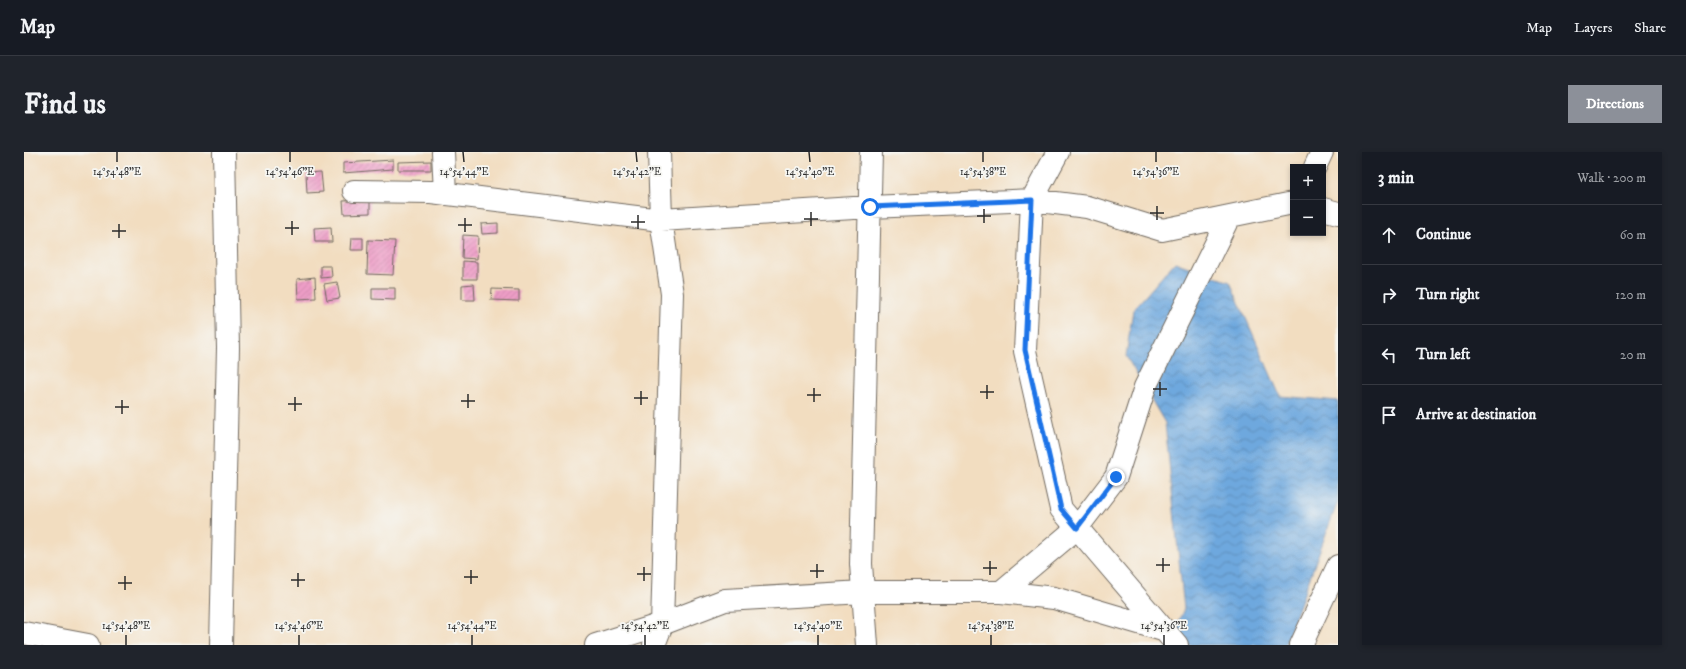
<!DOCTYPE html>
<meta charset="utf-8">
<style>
body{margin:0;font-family:"IM FELL DW Pica",serif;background:#20242c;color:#f1f3f6}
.controls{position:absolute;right:12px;top:12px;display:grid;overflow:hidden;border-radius:0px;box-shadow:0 2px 6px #0003}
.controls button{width:36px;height:36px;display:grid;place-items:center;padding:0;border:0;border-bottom:1px solid #363941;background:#171b24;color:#f1f3f6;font:20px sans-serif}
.stop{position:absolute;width:12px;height:12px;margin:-9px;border:3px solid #1a73e8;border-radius:50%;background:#fff}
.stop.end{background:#1a73e8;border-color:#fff;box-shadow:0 1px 4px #0008}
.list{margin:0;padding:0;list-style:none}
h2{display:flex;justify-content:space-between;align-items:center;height:52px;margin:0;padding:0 16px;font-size:17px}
h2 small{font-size:13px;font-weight:400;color:#9ea1a6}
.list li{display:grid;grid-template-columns:26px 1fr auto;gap:12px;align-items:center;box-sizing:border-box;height:60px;padding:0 16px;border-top:1px solid #363941}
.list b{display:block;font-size:15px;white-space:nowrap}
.list em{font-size:13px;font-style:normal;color:#9ea1a6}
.icon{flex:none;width:22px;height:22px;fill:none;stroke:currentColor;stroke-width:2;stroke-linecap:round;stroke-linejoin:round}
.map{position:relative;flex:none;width:1314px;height:493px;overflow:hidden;border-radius:0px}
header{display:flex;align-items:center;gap:24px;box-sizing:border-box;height:56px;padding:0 20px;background:#171b24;border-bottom:1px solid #363941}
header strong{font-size:19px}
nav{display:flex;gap:22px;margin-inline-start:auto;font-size:14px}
.intro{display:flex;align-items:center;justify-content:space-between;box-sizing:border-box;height:96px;padding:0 24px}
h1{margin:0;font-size:28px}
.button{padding:10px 18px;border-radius:0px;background:#8c9099;color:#fff;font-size:14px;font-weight:700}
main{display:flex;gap:24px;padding:0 24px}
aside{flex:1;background:#171b24;border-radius:0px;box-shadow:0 2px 6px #0003}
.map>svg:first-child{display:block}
</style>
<header>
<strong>Map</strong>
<nav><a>Map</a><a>Layers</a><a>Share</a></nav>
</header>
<div class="intro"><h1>Find us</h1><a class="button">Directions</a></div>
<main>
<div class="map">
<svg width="1314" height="493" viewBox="0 0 1314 493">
<defs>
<pattern id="water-waves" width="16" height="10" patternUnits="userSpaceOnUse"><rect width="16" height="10" fill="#6ea8de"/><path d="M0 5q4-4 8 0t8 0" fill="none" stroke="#5b89b4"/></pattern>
<pattern id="building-hatch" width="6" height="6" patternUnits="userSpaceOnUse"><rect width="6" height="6" fill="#ee9ec7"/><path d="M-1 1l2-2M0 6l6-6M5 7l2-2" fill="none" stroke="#c181a2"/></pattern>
</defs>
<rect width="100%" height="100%" fill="#f6f6f2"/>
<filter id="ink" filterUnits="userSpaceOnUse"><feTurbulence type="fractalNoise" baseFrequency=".025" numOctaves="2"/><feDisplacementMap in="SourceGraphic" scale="8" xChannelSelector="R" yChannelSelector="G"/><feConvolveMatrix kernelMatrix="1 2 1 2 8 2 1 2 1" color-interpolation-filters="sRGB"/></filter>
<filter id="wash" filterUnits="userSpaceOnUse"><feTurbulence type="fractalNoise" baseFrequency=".012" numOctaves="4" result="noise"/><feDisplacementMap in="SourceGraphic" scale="16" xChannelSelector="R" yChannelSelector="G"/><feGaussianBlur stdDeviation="0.9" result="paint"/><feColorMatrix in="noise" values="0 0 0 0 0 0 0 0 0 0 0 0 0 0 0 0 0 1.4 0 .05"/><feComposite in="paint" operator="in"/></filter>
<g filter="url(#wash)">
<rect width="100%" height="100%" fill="#f2ddc0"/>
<path fill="url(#water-waves)" stroke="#4c6a84" d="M1151 110 1206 130 1256 244 1314 249V349L1261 493H1143L1160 457 1141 271 1102 204 1109 158Z"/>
<g id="blocks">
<path fill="url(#building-hatch)" d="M369 8V17L319 21V11Z
M407 9V18H374V10Z
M297 20 299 40 283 41 282 21Z
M346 48V61L320 62 319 49Z
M474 71V81L458 82 457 72Z
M307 75 308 90H291L290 76Z
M439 83 454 84 453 107 438 106Z
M328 86H339V98H327Z
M344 88 371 89 369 123 343 122Z
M439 109 453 110V127H439Z
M297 114H307L308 125 297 126Z
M291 125 292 146 274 147 273 127Z
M313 130 316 146 303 148 300 132Z
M450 132 451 148H438V133Z
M348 136H371V148L348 147Z
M468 137 495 138V149L467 148Z"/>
</g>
</g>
<g filter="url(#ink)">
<use href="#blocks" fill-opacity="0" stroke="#71695f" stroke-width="1"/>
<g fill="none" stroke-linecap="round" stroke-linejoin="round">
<g stroke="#71695f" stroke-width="24">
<path id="street" d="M419 0 421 42
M1034 0 1008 48 1001 199 1037 357 1153 493
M1291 15 1298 0
M330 39 407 40 637 68 846 55 1008 48 1063 55 1138 78 1269 51
M1299 57 1314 61
M977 440 1053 376 1092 325 1121 235 1205 65
M0 481 64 493
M197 493 204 196 200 0
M572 493 638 472 701 448 839 440H977L1030 446 1142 479
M630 493 638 472 648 142 637 68 635 0
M843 493 837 412 847 0
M1277 493 1314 414"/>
</g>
<use href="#street" stroke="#fff" stroke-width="22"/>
</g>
</g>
<g fill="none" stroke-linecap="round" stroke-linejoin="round" filter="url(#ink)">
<path stroke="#1a73e8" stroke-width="5" d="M846 55 1008 48 1001 198 1037 357 1053 376 1092 325"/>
</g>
<path fill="none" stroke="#2b2b2b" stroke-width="1.5" d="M93 0V10M266 0V10M439 0 440 10M612 0 613 10M785 0 786 10M959 0V10M1132 0V10M1133 54V68M960 57V71M787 60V74M1126 61H1140M614 63V77M953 64H967M441 66V80M780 67H794M268 69V83M607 70H621M95 72V86M434 73H448M261 76H275M88 79H102M1136 230V244M963 233V247M790 236V250M1129 237H1143M617 239V253M956 240H970M444 242V256M783 243H797M271 245V259M610 246H624M98 248V262M437 249H451M264 252H278M91 255H105M1139 406V420M966 409V423M793 412V426M1132 413H1146M620 415V429M959 416H973M447 418V432M786 419H800M274 421V435M613 422H627M101 424V438M440 425H454M267 428H281M94 431H108M102 483V493M275 483V493M448 483V493M621 483V493M794 483V493M967 483V493M1140 483V493"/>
<g font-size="10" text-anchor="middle" fill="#2b2b2b" stroke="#f6f6f2" stroke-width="3.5" stroke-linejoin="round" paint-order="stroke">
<text x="93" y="23">14°54'48"E</text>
<text x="266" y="23">14°54'46"E</text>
<text x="440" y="23">14°54'44"E</text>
<text x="613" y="23">14°54'42"E</text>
<text x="786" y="23">14°54'40"E</text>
<text x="959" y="23">14°54'38"E</text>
<text x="1132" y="23">14°54'36"E</text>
<text x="102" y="477">14°54'48"E</text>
<text x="275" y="477">14°54'46"E</text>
<text x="448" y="477">14°54'44"E</text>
<text x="621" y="477">14°54'42"E</text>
<text x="794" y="477">14°54'40"E</text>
<text x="967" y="477">14°54'38"E</text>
<text x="1140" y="477">14°54'36"E</text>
</g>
</svg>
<div class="controls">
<button>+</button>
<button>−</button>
</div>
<div class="stop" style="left:846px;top:55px"></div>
<div class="stop end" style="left:1092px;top:325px"></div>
</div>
<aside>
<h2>3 min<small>Walk · 200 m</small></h2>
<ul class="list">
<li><svg class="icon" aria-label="ahead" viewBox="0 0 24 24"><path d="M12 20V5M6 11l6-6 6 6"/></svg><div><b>Continue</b></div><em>60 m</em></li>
<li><svg class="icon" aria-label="right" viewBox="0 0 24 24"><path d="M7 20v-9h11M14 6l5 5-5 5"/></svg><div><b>Turn right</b></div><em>120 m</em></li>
<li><svg class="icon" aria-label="left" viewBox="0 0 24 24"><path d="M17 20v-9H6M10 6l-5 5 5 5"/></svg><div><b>Turn left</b></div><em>20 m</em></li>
<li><svg class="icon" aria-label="arrive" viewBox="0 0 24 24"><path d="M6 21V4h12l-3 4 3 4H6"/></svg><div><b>Arrive at destination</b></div></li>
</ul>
</aside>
</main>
